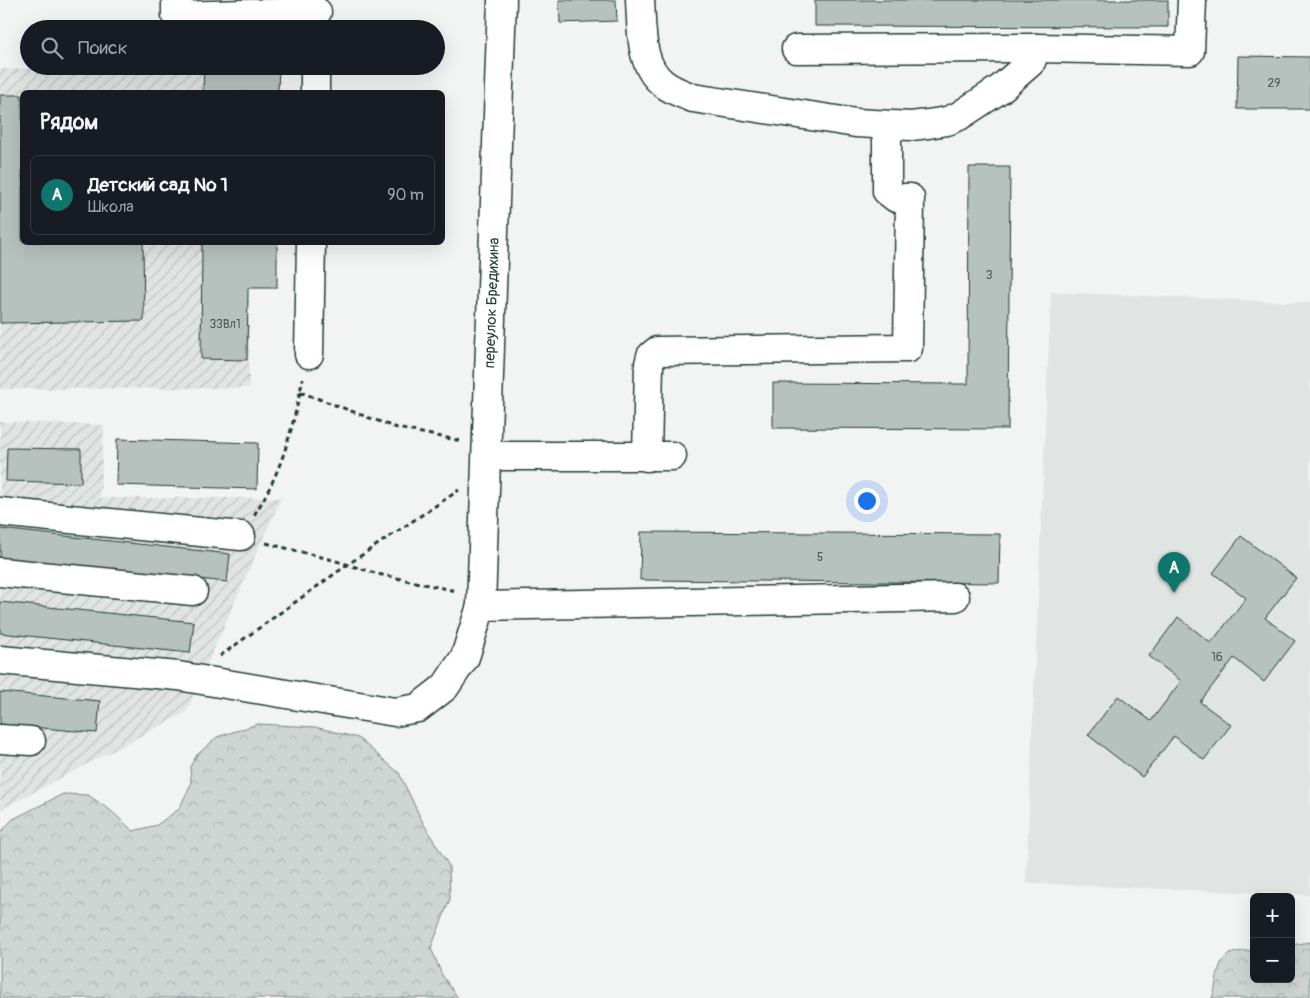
<!DOCTYPE html>
<html lang="ru">
<meta charset="utf-8">
<style>
body{margin:0;font-family:Pangolin,sans-serif;background:#242831;color:#f1f3f6}
.controls{position:absolute;right:15px;bottom:15px;display:grid;overflow:hidden;border-radius:8px;box-shadow:0 5px 20px #0002}
.controls button{width:45px;height:45px;display:grid;place-items:center;padding:0;border:0;border-bottom:1px solid #363941;background:#171b24;color:#f1f3f6;font:25px sans-serif}
.you{position:absolute;left:866px;top:500px;width:18px;height:18px;margin:-12px;border:4px solid #fff;border-radius:50%;background:#1a73e8;box-shadow:0 0 0 8px #1a73e833}
.badge{display:grid;place-items:center;width:32px;height:32px;border-radius:50%;background:#0f766e;color:#fff;font-size:16px;font-weight:700}
.pin{position:absolute;translate:-50% -41px;filter:drop-shadow(0 1px 2px #0008)}
.pin::after{content:'';position:absolute;top:26px;width:18px;height:15px;background:inherit;clip-path:polygon(0 0,100% 0,50% 100%)}
.list{margin:0;padding:0;list-style:none}
h2{display:flex;justify-content:space-between;align-items:center;height:65px;margin:0;padding:0 20px;font-size:21px}
h2 small{font-size:16px;font-weight:400;color:#9ea1a6}
.list li{display:grid;grid-template-columns:32px 1fr auto;gap:15px;align-items:center;box-sizing:border-box;height:80px;margin:0 10px 10px;padding:0 10px;border:1px solid #363941;border-radius:8px}
.list b{display:block;font-size:19px;white-space:nowrap}
.list p{margin:0;font-size:16px;white-space:nowrap;color:#9ea1a6}
.list em{font-size:16px;font-style:normal;color:#9ea1a6}
.icon{flex:none;width:28px;height:28px;fill:none;stroke:currentColor;stroke-width:2;stroke-linecap:round;stroke-linejoin:round}
.map{position:relative;flex:none;width:1310px;height:998px;overflow:hidden}
.search{position:absolute;background:#171b24;box-shadow:0 5px 20px #0002;left:20px;top:20px;width:425px;height:55px;display:flex;align-items:center;gap:12px;box-sizing:border-box;padding:0 18px;border-radius:28px;color:#9ea1a6;font-size:19px}
.panel{position:absolute;background:#171b24;box-shadow:0 5px 20px #0002;left:20px;top:90px;width:425px;height:155px;border-radius:8px}
.map>svg:first-child{display:block}
</style>
<div class="map">
<svg width="1310" height="998" viewBox="0 0 1310 998">
<defs>
<pattern id="industrial-furrows" width="10" height="10" patternUnits="userSpaceOnUse" patternTransform="scale(1.25)"><rect width="10" height="10" fill="#e0e4e3"/><path d="M-1 1l2-2M0 10L10 0M9 11l2-2" fill="none" stroke="#c0c4c3"/></pattern>
<pattern id="forest-crowns" width="20" height="18" patternUnits="userSpaceOnUse" patternTransform="scale(1.25)"><rect width="20" height="18" fill="#ced5d3"/><path d="M2 6a3 3 0 1 1 6 0M12 15a3 3 0 1 1 6 0" fill="none" stroke="#b0b8b6"/></pattern>
</defs>
<rect width="100%" height="100%" fill="#f2f3f3"/>
<filter id="ink" filterUnits="userSpaceOnUse"><feTurbulence type="fractalNoise" baseFrequency=".02" numOctaves="2"/><feDisplacementMap in="SourceGraphic" scale="10" xChannelSelector="R" yChannelSelector="G"/><feConvolveMatrix kernelMatrix="1 2 1 2 8 2 1 2 1" color-interpolation-filters="sRGB"/></filter>
<g filter="url(#ink)">
<path fill="#e0e4e3" d="M1051 292 1310 303V895L1026 883Z"/>
<path fill="url(#industrial-furrows)" d="M248 68V92H22V242L249 243V388L0 389V69Z
M0 422 104 425 100 498H281L186 712 0 810Z"/>
<path fill="url(#forest-crowns)" stroke="#768984" d="M258 724 315 727 358 738 399 773 423 823 449 866 450 899 431 948 442 975 458 998H0V833L13 819 63 794 88 795 110 810 133 831 157 825 179 809 191 784 190 767 196 756 217 737Z
M1310 942V998H1212C1218 984 1215 962 1230 954 1236 951 1247 951 1254 950V979H1291V945Z"/>
<path fill="#b7c1bd" stroke="#1f3d34" d="M559 0H616L617 21 560 23Z
M815 0H1168V27L815 26Z
M1238 56 1310 57V109H1237Z
M204 66H279L278 92H203Z
M0 95H22V242H143L144 321 0 323Z
M969 167H1010L1008 429 773 428V383L968 384Z
M202 242H277V288H248L247 360 201 359Z
M117 439 258 443 257 489 116 485Z
M7 448 81 449V483L6 481Z
M0 529 230 554 227 582 0 558Z
M641 532 1000 534 999 583 640 580Z
M1241 536 1296 578 1265 618 1295 641 1264 682 1234 658 1200 702 1231 725 1204 760 1174 736 1142 777 1088 735 1118 696 1151 721 1181 681 1149 656 1178 617 1211 643 1246 598 1213 573Z
M0 602 194 622 190 653 0 633Z
M0 692 100 701 97 733 0 724Z"/>
<g fill="none" stroke-linecap="round" stroke-linejoin="round">
<g stroke="#1f3d34" stroke-width="31">
<g id="minor">
<path d="M176 0V16L317 12"/>
<path d="M640 0C642 28 639 66 664 84 673 91 683 94 693 98L856 123 911 126 928 124 947 121 959 116 1000 89 1031 62 1036 48"/>
<path d="M796 49 1036 48 1190 51 1192 0"/>
<path d="M315 92V66"/>
<path d="M309 354 311 242"/>
<path d="M487 456H672"/>
<path d="M647 457 649 364 651 356 657 351 908 348 910 198H896L887 191V126"/>
<path d="M0 512 241 536"/>
<path d="M0 572 193 591"/>
<path d="M481 606 955 597"/>
<path id="s1" d="M0 660 178 676 395 712 418 708 445 687 465 657 481 606 502 0"/>
<path d="M0 739 31 741"/>
</g>
</g>
<path stroke="#1f3d34" stroke-width="3" stroke-dasharray="5 4" stroke-linecap="butt" d="M300 392 397 428 462 441
M254 515C283 470 292 430 303 378
M266 543 333 560 378 574 456 591
M220 656 347 565 459 490"/>
<use href="#minor" stroke="#fff" stroke-width="28"/>
</g>
</g>
<g text-anchor="middle" dominant-baseline="central" stroke-width="4" stroke-linejoin="round" paint-order="stroke">
<g font-size="12" fill="#455e56">
<text x="1274" y="83">29</text>
<text x="989" y="275">3</text>
<text x="225" y="324">33Вл1</text>
<text x="820" y="557">5</text>
<text x="1217" y="657">16</text>
</g>
<g font-size="15" fill="#1f3d34" stroke="#fff">
<text stroke="none"><textPath href="#s1" startOffset="849">переулок Бредихина</textPath></text>
</g>
</g>
</svg>
<div class="controls">
<button>+</button>
<button>−</button>
</div>
<div class="you"></div>
<div class="pin badge" style="left:1174px;top:593px">A</div>
<div class="search"><svg class="icon" aria-label="search" viewBox="0 0 24 24"><circle cx="10" cy="10" r="6"/><path d="M15 15l6 6"/></svg>Поиск</div>
<section class="panel">
<h2>Рядом<small></small></h2>
<ul class="list">
<li><span class="badge">A</span><div><b>Детский сад № 1</b><p>Школа</p></div><em>90 m</em></li>
</ul>
</section>
</div>
